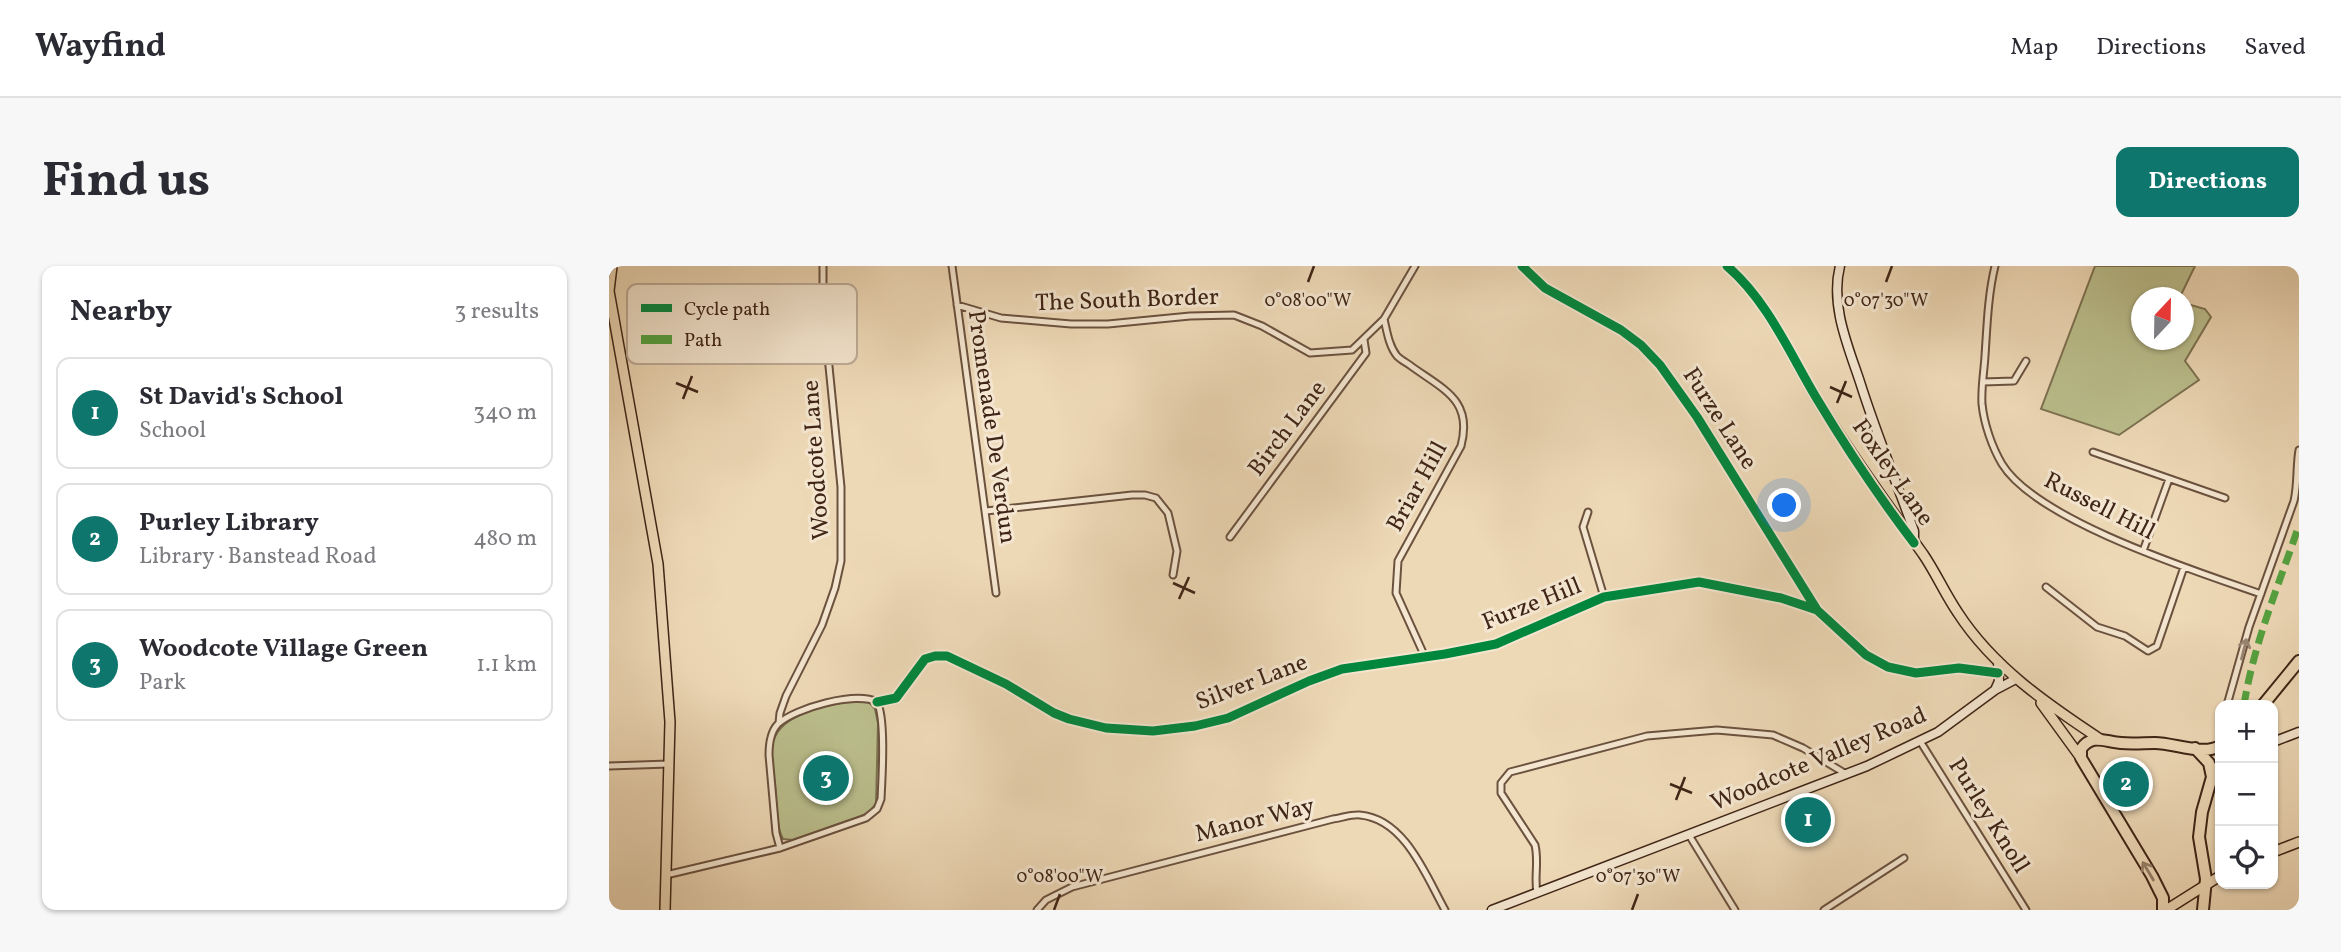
<!DOCTYPE html>
<meta charset="utf-8">
<style>
body{margin:0;font-family:Vollkorn,serif;background:#f7f7f7;color:#2b2b33}
.controls{position:absolute;right:21px;bottom:21px;display:grid;overflow:hidden;border-radius:14px;box-shadow:0 2px 5px #0004}
.controls button{width:63px;height:63px;display:grid;place-items:center;padding:0;border:0;border-bottom:2px solid #e1e1e2;background:#fff;color:#2b2b33;font:35px sans-serif}
.compass{position:absolute;left:1522px;top:21px;width:63px;height:63px;border-radius:50%;background:#fff;box-shadow:0 2px 5px #0004;rotate:22deg}
.you{position:absolute;left:1176px;top:240px;width:24px;height:24px;margin:-18px;border:5px solid #fff;border-radius:50%;background:#1a73e8;box-shadow:0 0 0 10px #1a73e833}
.badge{display:grid;place-items:center;width:46px;height:46px;border-radius:50%;background:#0f766e;color:#fff;font-size:23px;font-weight:700}
.pin{position:absolute;translate:-50% -50%;border:4px solid #fff;box-shadow:0 2px 7px #0006}
.list{margin:0;padding:0;list-style:none}
h2{display:flex;justify-content:space-between;align-items:center;height:91px;margin:0;padding:0 28px;font-size:30px}
h2 small{font-size:23px;font-weight:400;color:#7c7c81}
.list li{display:grid;grid-template-columns:46px 1fr auto;gap:21px;align-items:center;box-sizing:border-box;height:112px;margin:0 14px 14px;padding:0 14px;border:2px solid #e1e1e2;border-radius:14px}
.list b{display:block;font-size:26px;white-space:nowrap}
.list p{margin:0;font-size:23px;white-space:nowrap;color:#7c7c81}
.list em{font-size:23px;font-style:normal;color:#7c7c81}
.icon{flex:none;width:38px;height:38px;fill:none;stroke:currentColor;stroke-width:2;stroke-linecap:round;stroke-linejoin:round}
.map{position:relative;flex:none;width:1690px;height:644px;overflow:hidden;border-radius:14px}
header{display:flex;align-items:center;gap:42px;box-sizing:border-box;height:98px;padding:0 35px;background:#fff;border-bottom:2px solid #e1e1e2}
header strong{font-size:33px}
nav{display:flex;gap:38px;margin-inline-start:auto;font-size:24px}
.intro{display:flex;align-items:center;justify-content:space-between;box-sizing:border-box;height:168px;padding:0 42px}
h1{margin:0;font-size:49px}
.button{padding:18px 32px;border-radius:14px;background:#0f766e;color:#fff;font-size:24px;font-weight:700}
main{display:flex;gap:42px;padding:0 42px}
aside{flex:1;background:#fff;border-radius:14px;box-shadow:0 2px 5px #0004}
.map>svg:first-child{display:block}
</style>
<header>
<strong>Wayfind</strong>
<nav><a>Map</a><a>Directions</a><a>Saved</a></nav>
</header>
<div class="intro"><h1>Find us</h1><a class="button">Directions</a></div>
<main>
<aside>
<h2>Nearby<small>3 results</small></h2>
<ul class="list">
<li><span class="badge">1</span><div><b>St David's School</b><p>School</p></div><em>340 m</em></li>
<li><span class="badge">2</span><div><b>Purley Library</b><p>Library · Banstead Road</p></div><em>480 m</em></li>
<li><span class="badge">3</span><div><b>Woodcote Village Green</b><p>Park</p></div><em>1.1 km</em></li>
</ul>
</aside>
<div class="map">
<svg width="1690" height="644" viewBox="0 0 1690 644">
<rect width="100%" height="100%" fill="#eed9b7"/>
<filter id="stains"><feTurbulence type="fractalNoise" baseFrequency=".00286" numOctaves="4"/><feColorMatrix values="0 0 0 0 .2 0 0 0 0 .09 0 0 0 0 .02 0 0 0 .5 -.17"/></filter>
<radialGradient id="worn" r=".72"><stop offset=".6" stop-color="#630" stop-opacity="0"/><stop offset="1" stop-color="#630" stop-opacity=".3"/></radialGradient>
<path fill="#bbbf8d" stroke="#7d7252" stroke-width="2" d="M1486 0H1586L1571 31 1532 32V74H1574L1575 37 1596 43 1602 51 1576 95 1590 114 1510 169 1432 143Z
M248 434 260 436 266 443 269 457 267 538 259 547 252 550 184 574 174 573C166 558 168 536 166 519 165 507 162 494 163 481 167 446 221 439 248 434Z"/>
<g fill="none" stroke-linecap="round" stroke-linejoin="round">
<g stroke="#6b523f" stroke-width="9">
<path id="street" d="M343 0 387 327
M913 0 936 22 1012 64 1032 79 1051 99 1088 151 1208 344 1257 389 1279 401 1307 407 1350 402 1389 407
M1386 0C1379 29 1378 60 1376 90 1375 106 1372 122 1373 138 1375 158 1383 181 1393 198 1428 255 1589 306 1652 328
M348 39 392 52 462 58H499L581 50 625 49 653 60 701 87 743 84 775 53 806 0
M775 53C778 66 780 80 788 90 792 94 798 97 802 100 835 124 864 134 852 180L789 295 787 327 816 391
M1374 116 1405 115 1417 95
M1484 186 1616 232
M377 245 523 229H536L547 232 559 247 568 285 564 309
M979 246 974 261 995 331
M621 271 757 87 755 74
M1534 285 1560 213
M1437 321 1488 361 1516 370 1539 385 1548 380 1575 301
M268 436 287 432 316 393 326 390H338L397 418 445 447 460 453 497 462 544 465 586 460 619 452 700 415 733 403 836 388 887 378 995 331 1090 316 1172 332 1208 344
M1618 439 1640 361 1685 235C1689 218 1687 201 1690 184
M170 457 171 447 177 430 213 359 226 322 232 295V221L214 40V0
M1611 457V464
M1311 475 1417 644
M0 500 60 498
M1080 569 1126 644
M57 609 171 582 167 567 160 489C160 479 161 466 169 458 186 442 247 425 268 436 277 452 273 512 272 533L268 543 257 552 171 582
M928 627C925 611 930 596 926 579L892 527V517L901 506 1038 470 1108 464 1164 469 1194 482 1237 508
M428 644 437 634 463 621 724 553C732 552 743 548 751 549 796 553 817 610 836 644
M1215 644 1295 592"/>
</g>
<g stroke="#3f2517" stroke-width="11">
<path id="secondary" d="M1231 0C1221 39 1239 80 1251 116 1267 167 1287 215 1305 265V277
M1386 424 1390 415 1389 395
M1664 476 1690 466
M883 644 1258 500 1329 466 1386 424 1407 413"/>
</g>
<g stroke="#3f2517" stroke-width="12">
<path id="primary" d="M1118 0C1160 36 1181 89 1209 135 1242 188 1278 238 1314 288 1327 307 1336 328 1349 347 1384 401 1438 438 1491 473
M0 25 49 298 61 456 56 644
M0 25 3 0
M1432 437 1472 492
M1664 586 1690 576
M1557 644 1611 610"/>
</g>
<g stroke="#3f2517" stroke-width="14">
<path id="highway" d="M1654 439 1690 395
M1586 482 1600 497 1603 511
M1554 644V632L1543 610 1472 492V483C1483 467 1496 476 1512 477 1523 478 1535 477 1546 477 1565 477 1594 490 1611 480
M1594 644 1597 613 1590 571 1593 546 1603 511 1611 498"/>
</g>
<use href="#street" stroke="#f4e6d0" stroke-width="5"/>
<use href="#secondary" stroke="#f4e6d0" stroke-width="8"/>
<use href="#primary" stroke="#eed9b7" stroke-width="9"/>
<use href="#highway" stroke="#eed9b7" stroke-width="10"/>
<path stroke="#54a340" stroke-width="7" stroke-dasharray="14 7" stroke-linecap="butt" d="M1635 439C1645 376 1670 319 1690 259"/>
<g stroke="#f4e6d0" stroke-width="13">
<path id="cycleway" d="M913 0 936 22 1012 64 1032 79 1051 99 1088 151 1208 344 1257 389 1279 401 1307 407 1350 402 1389 407
M1118 0C1159 35 1181 88 1208 133 1238 183 1270 231 1305 277
M268 436 287 432 316 393 326 390H338L397 418 445 447 460 453 497 462 544 465 586 460 619 452 700 415 733 403 836 388 887 378 995 331 1090 316 1172 332 1208 344"/>
</g>
<use href="#cycleway" stroke="#00873e" stroke-width="9"/>
</g>
<defs><path id="oneway-shaft" d="M-6 0H5M1.5-3L5.5 0L1.5 3" fill="none" stroke-width="1.6" stroke-linecap="round" stroke-linejoin="round" transform="scale(1.75)"/></defs>
<use stroke="#9a8674" href="#oneway-shaft" transform="translate(1635 383) rotate(-76)"/>
<use stroke="#967f67" href="#oneway-shaft" transform="translate(1539 605) rotate(-121)"/>
<path fill="none" stroke="#3f2517" stroke-width="2.5" d="M699 16 705 0M1277 16 1283 0M67 117 89 126M1221 121 1243 131M74 133 83 110M1228 137 1237 115M564 317 586 327M570 333 580 311M1061 518 1083 527M1067 534 1076 511M445 644 451 628M1023 644 1029 628"/>
<g text-anchor="middle" dominant-baseline="central" stroke-width="6" stroke-linejoin="round" paint-order="stroke">
<g font-size="24" fill="#3f2517" stroke="#f4e6d0">
<text transform="translate(518 35) rotate(-2)">The South Border</text>
<text transform="translate(1110 153) rotate(57)">Furze Lane</text>
<text transform="translate(382 161) rotate(82)">Promenade De Verdun</text>
<text transform="translate(679 163) rotate(-53)">Birch Lane</text>
<text transform="translate(208 194) rotate(-94)">Woodcote Lane</text>
<text transform="translate(1283 207) rotate(55)">Foxley Lane</text>
<text transform="translate(809 221) rotate(-61)">Briar Hill</text>
<text transform="translate(1490 241) rotate(27)">Russell Hill</text>
<text transform="translate(923 339) rotate(-22)">Furze Hill</text>
<text transform="translate(643 417) rotate(-21)">Silver Lane</text>
<text transform="translate(1210 494) rotate(-23)">Woodcote Valley Road</text>
<text transform="translate(1379 550) rotate(58)">Purley Knoll</text>
<text transform="translate(646 555) rotate(-14)">Manor Way</text>
</g>
</g>
<rect x="18" y="18" width="230" height="80" rx="10" fill="#f4e6d0" stroke="#beac98" stroke-width="2"/>
<rect x="32" y="38" width="31" height="8" fill="#00873e"/>
<rect x="32" y="69" width="31" height="9" fill="#54a340"/>
<g font-size="19" fill="#3f2517">
<text x="75" y="49">Cycle path</text>
<text x="75" y="80">Path</text>
</g>
<g font-size="18" text-anchor="middle" fill="#3f2517" stroke="#f4e6d0" stroke-width="6" stroke-linejoin="round" paint-order="stroke">
<text x="699" y="40">0°08'00"W</text>
<text x="1277" y="40">0°07'30"W</text>
<text x="451" y="616">0°08'00"W</text>
<text x="1029" y="616">0°07'30"W</text>
</g>
<rect width="100%" height="100%" filter="url(#stains)"/>
<rect width="100%" height="100%" fill="url(#worn)"/>
</svg>
<div class="controls">
<button>+</button>
<button>−</button>
<button><svg class="icon" aria-label="locate" viewBox="0 0 24 24"><circle cx="12" cy="12" r="6"/><path d="M12 2v4M12 18v4M2 12h4M18 12h4"/></svg></button>
</div>
<svg class="compass" viewBox="-18 -18 36 36"><path d="M0-13l5 13h-10z" fill="#e53935"/><path d="M0 13l5-13h-10z" fill="#7c7c81"/></svg>
<div class="you"></div>
<div class="pin badge" style="left:1199px;top:554px">1</div>
<div class="pin badge" style="left:1517px;top:518px">2</div>
<div class="pin badge" style="left:217px;top:512px">3</div>
</div>
</main>
